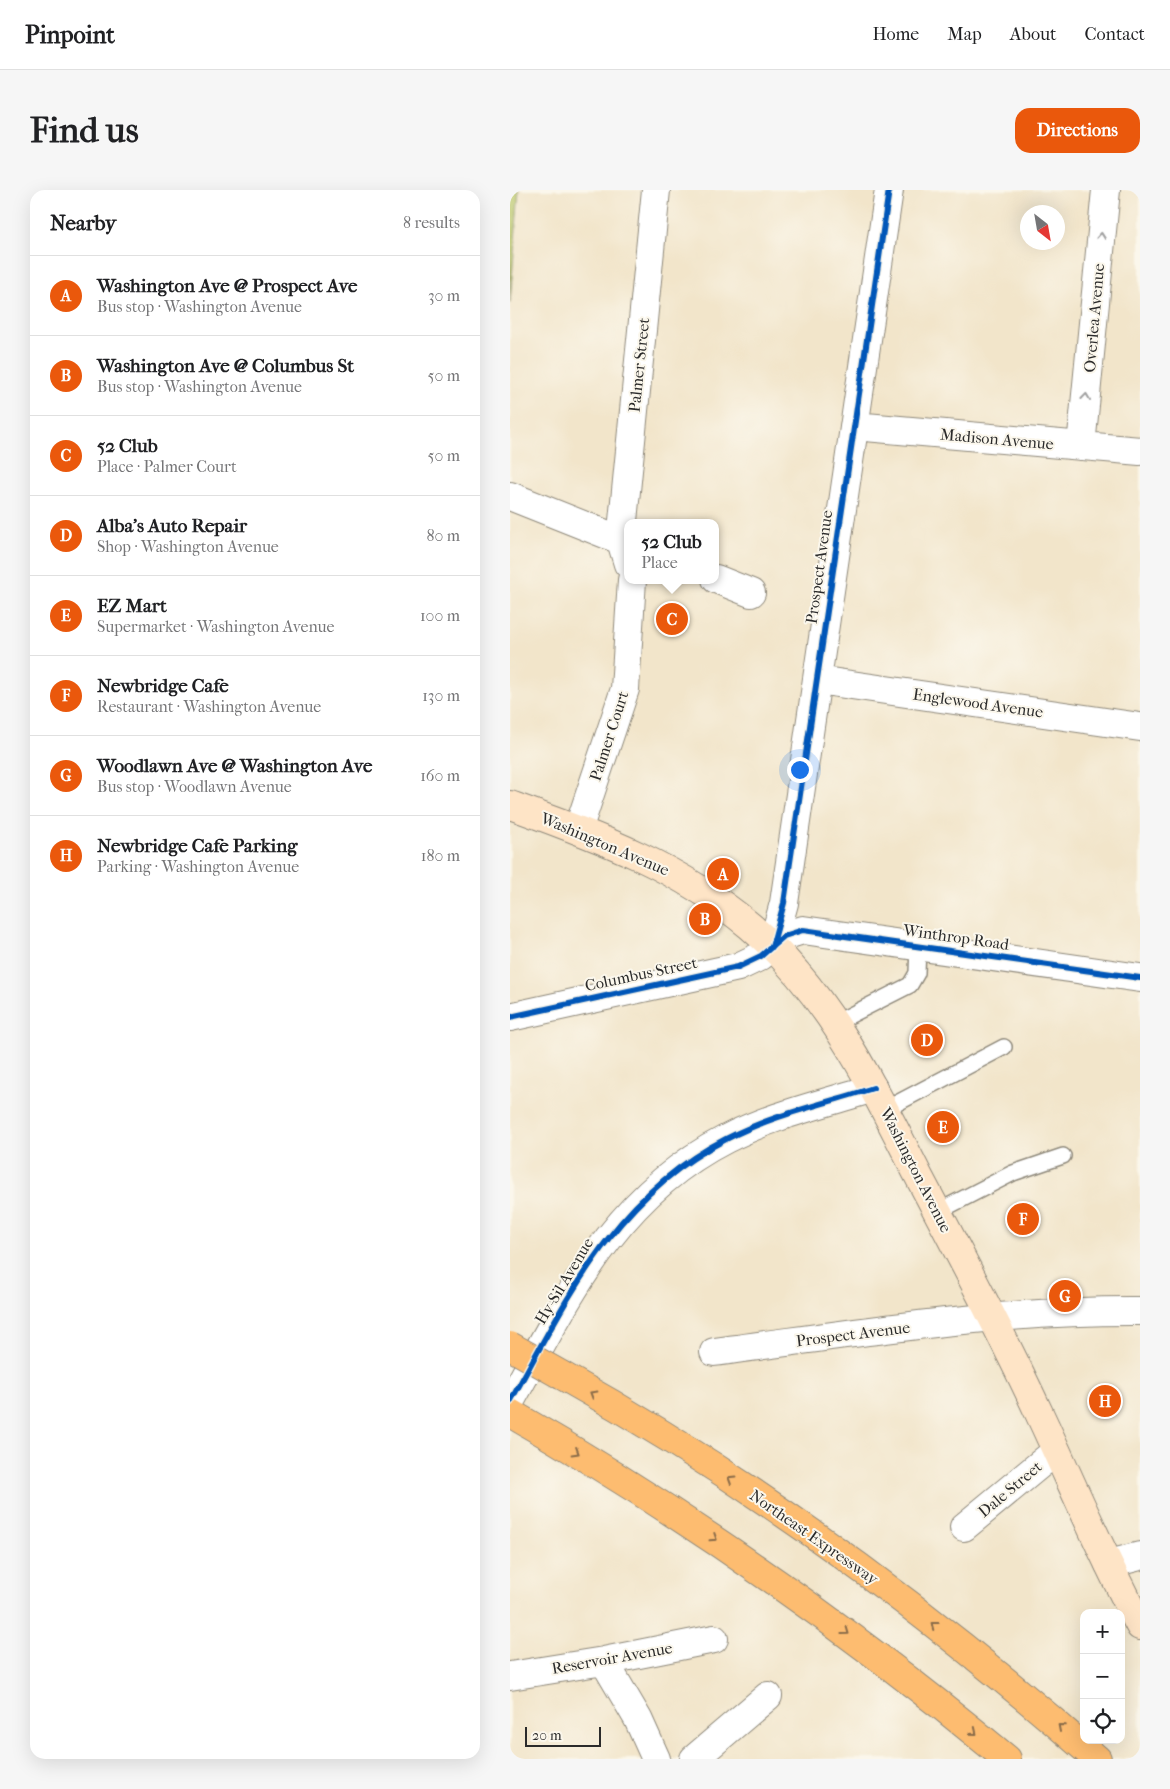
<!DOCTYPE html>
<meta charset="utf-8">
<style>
body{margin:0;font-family:"IM FELL French Canon",serif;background:#f6f6f6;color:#202124}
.controls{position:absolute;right:15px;bottom:15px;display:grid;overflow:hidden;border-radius:10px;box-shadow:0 5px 20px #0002}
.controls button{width:45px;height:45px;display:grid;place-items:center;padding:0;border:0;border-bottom:1px solid #e0e0e0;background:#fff;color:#202124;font:25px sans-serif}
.compass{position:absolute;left:510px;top:15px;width:45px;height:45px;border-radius:50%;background:#fff;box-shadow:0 5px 20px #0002;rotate:149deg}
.scale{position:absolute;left:15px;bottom:12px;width:76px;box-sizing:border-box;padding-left:5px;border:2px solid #2b2b2b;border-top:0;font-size:14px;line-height:18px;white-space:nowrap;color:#2b2b2b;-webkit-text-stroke:4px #fbf7ec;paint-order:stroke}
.you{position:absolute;left:289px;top:579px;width:18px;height:18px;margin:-12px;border:4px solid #fff;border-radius:50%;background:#1a73e8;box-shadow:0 0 0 8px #1a73e833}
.badge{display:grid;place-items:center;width:32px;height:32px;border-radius:50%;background:#ea580c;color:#fff;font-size:16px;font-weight:700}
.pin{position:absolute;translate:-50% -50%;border:2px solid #fff;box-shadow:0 1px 5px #0006}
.popup{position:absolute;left:114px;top:329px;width:95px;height:65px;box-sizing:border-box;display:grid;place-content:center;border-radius:10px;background:#fff;filter:drop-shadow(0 1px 4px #0005);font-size:16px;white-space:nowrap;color:#757577}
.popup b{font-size:19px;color:#202124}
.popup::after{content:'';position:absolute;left:50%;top:100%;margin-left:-10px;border:10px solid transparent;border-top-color:#fff}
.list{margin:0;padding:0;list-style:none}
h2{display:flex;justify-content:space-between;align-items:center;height:65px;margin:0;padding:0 20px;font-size:21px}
h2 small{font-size:16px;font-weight:400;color:#757577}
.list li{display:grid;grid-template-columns:32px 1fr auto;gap:15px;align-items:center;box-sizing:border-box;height:80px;padding:0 20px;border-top:1px solid #e0e0e0}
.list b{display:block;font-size:19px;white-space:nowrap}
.list p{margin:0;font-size:16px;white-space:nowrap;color:#757577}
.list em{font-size:16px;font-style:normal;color:#757577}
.icon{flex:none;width:28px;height:28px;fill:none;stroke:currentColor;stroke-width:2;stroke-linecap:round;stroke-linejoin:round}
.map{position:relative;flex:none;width:630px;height:1569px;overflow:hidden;border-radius:15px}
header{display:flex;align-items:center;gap:30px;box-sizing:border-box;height:70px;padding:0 25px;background:#fff;border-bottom:1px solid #e0e0e0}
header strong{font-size:24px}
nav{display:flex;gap:28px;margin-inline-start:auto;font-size:18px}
.intro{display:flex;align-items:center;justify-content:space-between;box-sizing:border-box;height:120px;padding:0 30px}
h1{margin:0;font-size:35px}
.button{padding:12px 22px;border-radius:15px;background:#ea580c;color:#fff;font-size:18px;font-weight:700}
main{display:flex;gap:30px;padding:0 30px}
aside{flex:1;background:#fff;border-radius:15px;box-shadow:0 5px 20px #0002}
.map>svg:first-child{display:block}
</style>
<header>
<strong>Pinpoint</strong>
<nav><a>Home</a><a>Map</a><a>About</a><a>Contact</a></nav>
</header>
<div class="intro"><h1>Find us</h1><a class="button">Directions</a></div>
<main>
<aside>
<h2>Nearby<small>8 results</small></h2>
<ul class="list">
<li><span class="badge">A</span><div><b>Washington Ave @ Prospect Ave</b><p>Bus stop · Washington Avenue</p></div><em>30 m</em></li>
<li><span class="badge">B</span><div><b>Washington Ave @ Columbus St</b><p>Bus stop · Washington Avenue</p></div><em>50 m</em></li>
<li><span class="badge">C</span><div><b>52 Club</b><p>Place · Palmer Court</p></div><em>50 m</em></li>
<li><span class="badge">D</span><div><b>Alba's Auto Repair</b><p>Shop · Washington Avenue</p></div><em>80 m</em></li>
<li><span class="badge">E</span><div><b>EZ Mart</b><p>Supermarket · Washington Avenue</p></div><em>100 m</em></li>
<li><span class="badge">F</span><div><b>Newbridge Cafe</b><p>Restaurant · Washington Avenue</p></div><em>130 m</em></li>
<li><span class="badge">G</span><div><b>Woodlawn Ave @ Washington Ave</b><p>Bus stop · Woodlawn Avenue</p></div><em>160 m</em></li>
<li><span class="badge">H</span><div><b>Newbridge Cafe Parking</b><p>Parking · Washington Avenue</p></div><em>180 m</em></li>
</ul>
</aside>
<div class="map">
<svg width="630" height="1569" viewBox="0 0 630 1569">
<rect width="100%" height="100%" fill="#fbf7ec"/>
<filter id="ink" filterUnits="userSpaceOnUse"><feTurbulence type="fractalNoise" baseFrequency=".02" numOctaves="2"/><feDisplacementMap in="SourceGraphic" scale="10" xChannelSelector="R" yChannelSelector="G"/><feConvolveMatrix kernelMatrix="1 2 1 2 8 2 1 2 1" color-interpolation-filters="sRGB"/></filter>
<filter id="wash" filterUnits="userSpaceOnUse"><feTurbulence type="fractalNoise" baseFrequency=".0096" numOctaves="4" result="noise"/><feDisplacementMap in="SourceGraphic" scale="20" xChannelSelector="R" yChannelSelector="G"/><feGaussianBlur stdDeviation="1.12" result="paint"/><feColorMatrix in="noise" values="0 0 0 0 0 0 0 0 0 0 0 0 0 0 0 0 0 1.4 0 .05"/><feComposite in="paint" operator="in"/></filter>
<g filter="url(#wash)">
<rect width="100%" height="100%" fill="#f2e5ca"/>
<path fill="#b9c769" stroke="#72794a" d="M0 0H9L0 113Z"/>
</g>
<g filter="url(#ink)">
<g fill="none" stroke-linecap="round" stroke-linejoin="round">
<g stroke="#8e887a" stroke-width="18">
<path id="service" d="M325 833 400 795 407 783 408 756
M374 920 494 857
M427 1022 503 983 553 966"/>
</g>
<g stroke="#8e887a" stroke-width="30">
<path id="minor" d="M344 236 630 261
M571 256 596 0
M0 306 118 353
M118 374 111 351 146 0
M206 389 241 403
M307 490 630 537
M68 640 115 499 122 390
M262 757 274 713 379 0
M0 827 228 777 251 766 274 746 293 740 630 788
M204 1162C345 1143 487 1120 630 1121
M454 1337 546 1261
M599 1374 630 1366
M94 1471 128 1529 146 1569
M0 1486 94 1471 204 1449
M184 1569 258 1506"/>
</g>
<g stroke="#8e887a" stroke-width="30">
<path id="tertiary" d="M0 1212C58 1108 104 1006 216 949 262 925 314 914 363 898"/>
</g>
<g stroke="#8e887a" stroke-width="30">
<path id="secondary" d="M0 615C88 647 167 675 240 736 319 803 362 895 408 985 449 1063 491 1141 528 1221 562 1293 592 1366 630 1436"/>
</g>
<g stroke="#8e887a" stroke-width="30">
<path id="motorway" d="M53 1186C244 1292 423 1425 587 1569
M0 1223C176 1324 341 1440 497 1569"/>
</g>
<use href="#service" stroke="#fff" stroke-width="15"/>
<use href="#minor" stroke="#fff" stroke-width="28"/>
<use href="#tertiary" stroke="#fff" stroke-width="28"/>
<use href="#secondary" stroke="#fee4c6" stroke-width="28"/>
<use href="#motorway" stroke="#fdbc70" stroke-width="28"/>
<g stroke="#8e887a" stroke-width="30" stroke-linecap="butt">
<path id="motorway-bridge" d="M0 1156 53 1186"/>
</g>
<use href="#motorway-bridge" stroke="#fdbc70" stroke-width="28"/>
<g stroke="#fbf7ec" stroke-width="9">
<path id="cycleway" d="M262 757 274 713 379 0
M0 827 228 777 251 766 274 746 293 740 630 788
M0 1212C58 1108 104 1006 216 949 262 925 314 914 363 898"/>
</g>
<use href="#cycleway" stroke="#0057b8" stroke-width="6"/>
</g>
<defs><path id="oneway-chevron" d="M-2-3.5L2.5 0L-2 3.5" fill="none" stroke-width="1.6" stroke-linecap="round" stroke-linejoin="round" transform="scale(1.25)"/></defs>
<g stroke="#a0a0a0">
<use href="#oneway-chevron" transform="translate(591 46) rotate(-85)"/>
<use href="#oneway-chevron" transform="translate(576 207) rotate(-84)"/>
</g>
<g stroke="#8a6c4a">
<use href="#oneway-chevron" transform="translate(83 1204) rotate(-149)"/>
<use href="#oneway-chevron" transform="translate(66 1262) rotate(31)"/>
<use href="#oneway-chevron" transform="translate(221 1289) rotate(-148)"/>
<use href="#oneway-chevron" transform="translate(204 1348) rotate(33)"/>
<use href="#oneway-chevron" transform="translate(424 1435) rotate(-142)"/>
<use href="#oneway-chevron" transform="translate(336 1442) rotate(36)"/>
<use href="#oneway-chevron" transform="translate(551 1537) rotate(-139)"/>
<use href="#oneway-chevron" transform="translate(464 1542) rotate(39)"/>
</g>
</g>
<g text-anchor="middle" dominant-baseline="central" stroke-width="4" stroke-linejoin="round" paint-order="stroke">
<g font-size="16" fill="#2b2b2b" stroke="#fbf7ec">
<text transform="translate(584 128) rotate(-85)">Overlea Avenue</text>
<text transform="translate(129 175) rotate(-84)">Palmer Street</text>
<text transform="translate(487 249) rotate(5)">Madison Avenue</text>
<text transform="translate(309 377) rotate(-82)">Prospect Avenue</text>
<text transform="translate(468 513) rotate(8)">Englewood Avenue</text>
<text transform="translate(99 546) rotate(-72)">Palmer Court</text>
<text transform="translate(95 654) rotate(23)">Washington Avenue</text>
<text transform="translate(446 747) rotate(8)">Winthrop Road</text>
<text transform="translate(131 784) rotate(-12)">Columbus Street</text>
<text transform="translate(406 980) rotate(63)">Washington Avenue</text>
<text transform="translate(54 1091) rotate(-59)">Hy-Sil Avenue</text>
<text transform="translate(343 1144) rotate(-7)">Prospect Avenue</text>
<text transform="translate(500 1299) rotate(-40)">Dale Street</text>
<text transform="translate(304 1347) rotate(35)">Northeast Expressway</text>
<text transform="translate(102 1468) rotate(-10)">Reservoir Avenue</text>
</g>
</g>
</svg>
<div class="controls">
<button>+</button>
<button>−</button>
<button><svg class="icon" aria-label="locate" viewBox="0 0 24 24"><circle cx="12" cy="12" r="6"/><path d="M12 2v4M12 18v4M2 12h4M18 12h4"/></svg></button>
</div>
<svg class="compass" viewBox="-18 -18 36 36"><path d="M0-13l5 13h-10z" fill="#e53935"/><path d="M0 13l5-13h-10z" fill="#757577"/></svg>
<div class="scale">20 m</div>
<div class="you"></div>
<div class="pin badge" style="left:213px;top:684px">A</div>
<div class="pin badge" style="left:195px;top:729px">B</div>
<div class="pin badge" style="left:162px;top:429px">C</div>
<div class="popup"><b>52 Club</b>Place</div>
<div class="pin badge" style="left:417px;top:850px">D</div>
<div class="pin badge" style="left:433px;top:937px">E</div>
<div class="pin badge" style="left:513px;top:1029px">F</div>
<div class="pin badge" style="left:555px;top:1106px">G</div>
<div class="pin badge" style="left:595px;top:1211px">H</div>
</div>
</main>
